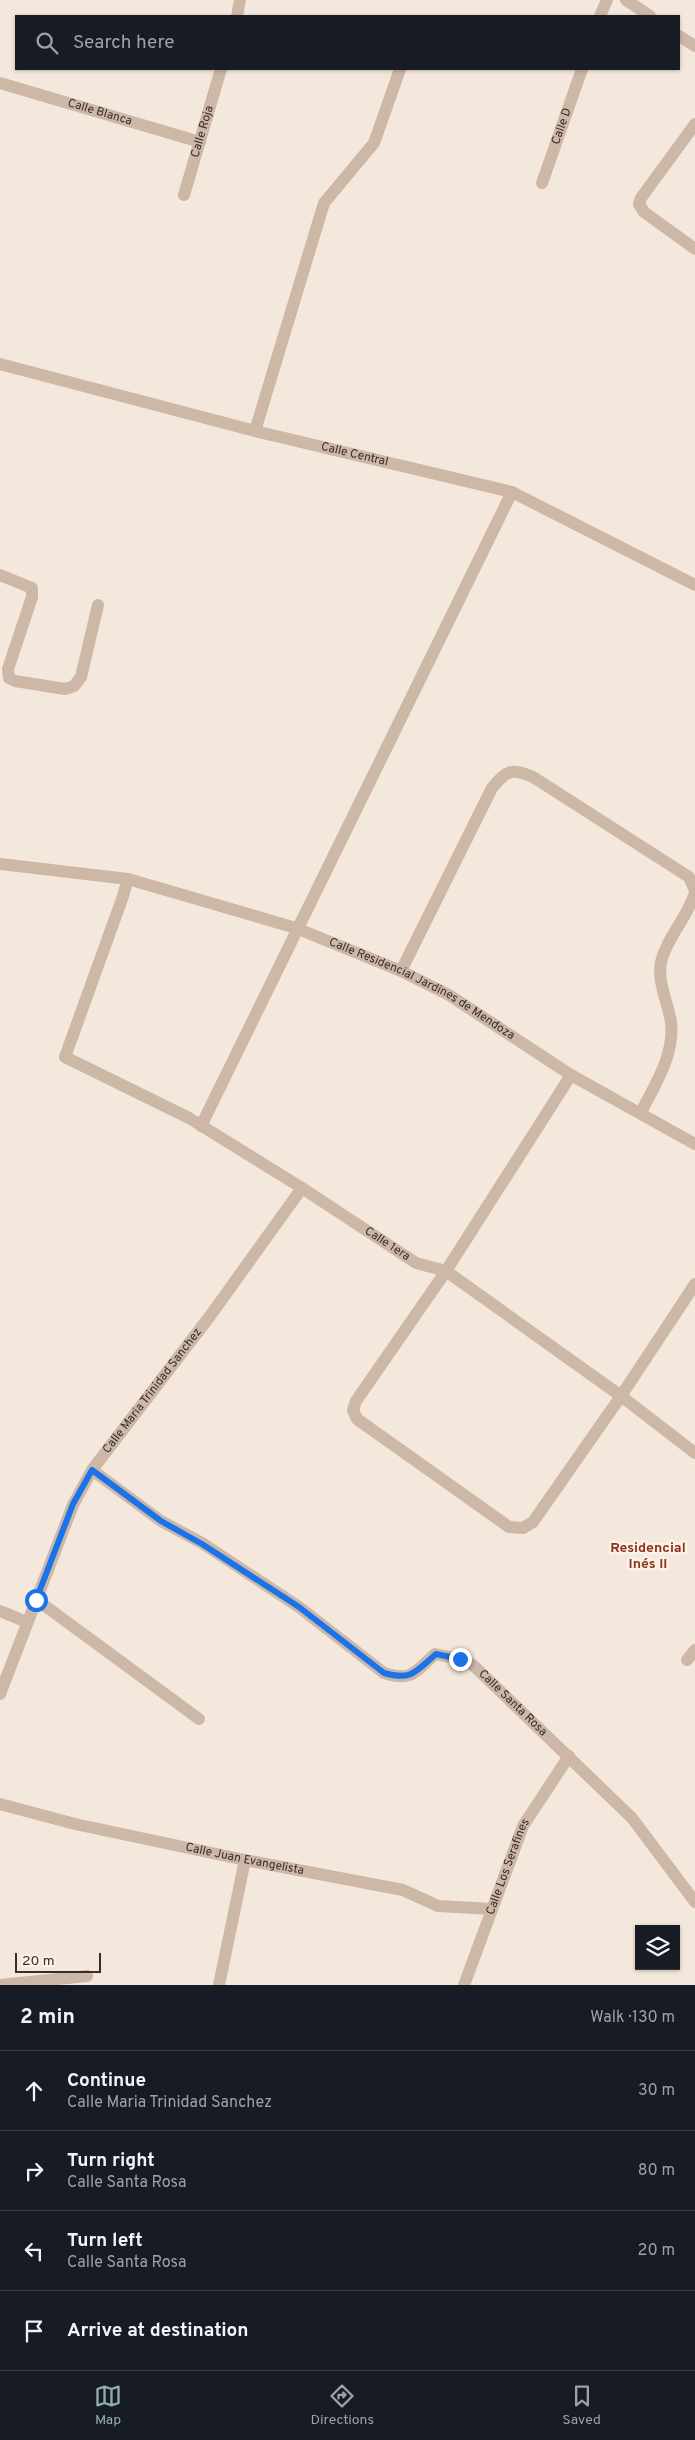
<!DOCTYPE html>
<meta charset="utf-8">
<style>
body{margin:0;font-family:Overpass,sans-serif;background:#242831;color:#f1f3f6}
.controls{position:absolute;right:15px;bottom:15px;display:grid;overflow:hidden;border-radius:0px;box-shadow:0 1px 4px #0004}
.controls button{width:45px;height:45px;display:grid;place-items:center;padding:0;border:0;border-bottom:1px solid #363941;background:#171b24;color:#f1f3f6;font:25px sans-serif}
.scale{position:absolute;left:15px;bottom:12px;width:86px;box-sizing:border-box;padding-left:5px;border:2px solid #392d28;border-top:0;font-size:14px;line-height:18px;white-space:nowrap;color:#392d28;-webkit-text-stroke:4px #fbf2e9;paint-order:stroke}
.stop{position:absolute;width:15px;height:15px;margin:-11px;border:4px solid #1a73e8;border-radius:50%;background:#fff}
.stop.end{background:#1a73e8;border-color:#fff;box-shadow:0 1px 5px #0008}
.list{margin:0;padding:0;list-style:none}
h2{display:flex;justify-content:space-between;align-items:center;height:65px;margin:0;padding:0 20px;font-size:21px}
h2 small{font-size:16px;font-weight:400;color:#9ea1a6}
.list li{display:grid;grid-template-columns:32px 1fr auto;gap:15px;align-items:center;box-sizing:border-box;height:80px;padding:0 20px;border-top:1px solid #363941}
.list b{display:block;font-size:19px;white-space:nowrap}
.list p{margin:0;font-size:16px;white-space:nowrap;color:#9ea1a6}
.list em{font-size:16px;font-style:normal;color:#9ea1a6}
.icon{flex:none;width:28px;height:28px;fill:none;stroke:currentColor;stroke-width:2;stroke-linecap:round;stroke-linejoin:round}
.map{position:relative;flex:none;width:695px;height:1985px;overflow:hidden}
.search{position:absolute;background:#171b24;box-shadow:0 1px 4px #0004;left:15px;right:15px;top:15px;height:55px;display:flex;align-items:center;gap:12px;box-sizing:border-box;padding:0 18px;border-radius:0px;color:#9ea1a6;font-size:19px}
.sheet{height:385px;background:#171b24}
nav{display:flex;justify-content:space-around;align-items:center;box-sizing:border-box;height:70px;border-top:1px solid #363941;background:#171b24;font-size:14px;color:#9ea1a6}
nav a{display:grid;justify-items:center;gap:2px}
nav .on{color:#90afb2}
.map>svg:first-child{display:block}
</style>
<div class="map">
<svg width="695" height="1985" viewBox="0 0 695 1985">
<rect width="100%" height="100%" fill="#f4e8dc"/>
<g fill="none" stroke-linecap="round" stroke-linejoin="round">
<path stroke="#cdb7a7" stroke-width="12" d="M0 1611 27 1622"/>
<g stroke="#cdb7a7" stroke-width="12">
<path d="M626 0 650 16"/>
<path d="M237 16 240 0"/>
<path d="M600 16 607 0"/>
<path d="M679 36 695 46"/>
<path id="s1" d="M0 83 200 142"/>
<path d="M695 124 641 198 639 204 644 212 695 249"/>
<path id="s2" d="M542 183 582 69"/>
<path id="s3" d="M184 195 221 69"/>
<path id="s4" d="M0 364 255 431 512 492 695 585"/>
<path d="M255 431 324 203 374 143 400 69"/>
<path d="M0 575 32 588V597L8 669 9 678 15 681 65 689 74 686 81 677 98 605"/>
<path id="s5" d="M0 864 128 879 296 928 401 971 449 995 571 1075 695 1144"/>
<path id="s6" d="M128 879 122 899 65 1057 189 1118 302 1188 416 1263 446 1271 621 1396 695 1453"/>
<path d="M401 971 492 788C507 770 511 768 533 777L689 877 695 891"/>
<path d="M571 1075 446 1271 356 1401 353 1410 357 1419 509 1527 523 1528 533 1522 621 1396 695 1284"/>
<path d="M641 1112C655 1085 675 1054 671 1022 668 1003 657 981 661 962 667 937 687 918 695 893"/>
<path d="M201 1126 512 492"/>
<path id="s7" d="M92 1470 161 1521 202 1543 299 1607 384 1673C412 1682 415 1672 435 1654L459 1659 473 1665 632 1818 695 1902"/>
<path d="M37 1600 199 1719"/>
<path d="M687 1660 695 1650"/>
<path id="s8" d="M0 1694 73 1505 92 1470 210 1316 302 1188"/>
<path id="s9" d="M0 1804 75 1824 245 1860 403 1890 438 1906 491 1909"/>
<path d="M0 1985 87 1976"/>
<path d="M219 1985 245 1860"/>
<path id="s10" d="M464 1985 523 1826 569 1756"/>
</g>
</g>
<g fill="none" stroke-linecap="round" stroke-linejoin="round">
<path stroke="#1a73e8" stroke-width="6" d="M36 1600 73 1504 92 1470 161 1521 202 1544 299 1607 384 1673C412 1681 415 1672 436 1654L460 1659"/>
</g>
<g text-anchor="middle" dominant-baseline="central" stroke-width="5" stroke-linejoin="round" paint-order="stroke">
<g font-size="12" fill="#392d28" stroke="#fbf2e9">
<text stroke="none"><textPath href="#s1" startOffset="104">Calle Blanca</textPath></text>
<text stroke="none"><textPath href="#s2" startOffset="60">Calle D</textPath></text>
<text stroke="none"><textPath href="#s3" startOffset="66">Calle Roja</textPath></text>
<text stroke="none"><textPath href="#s4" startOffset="366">Calle Central</textPath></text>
<text stroke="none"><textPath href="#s5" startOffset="444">Calle Residencial Jardines de Mendoza</textPath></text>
<text stroke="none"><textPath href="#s6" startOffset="562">Calle 1era</textPath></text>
<text stroke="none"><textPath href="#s8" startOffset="342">Calle Maria Trinidad Sanchez</textPath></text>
<text stroke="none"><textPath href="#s7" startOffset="510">Calle Santa Rosa</textPath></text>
<text stroke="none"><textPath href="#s9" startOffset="251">Calle Juan Evangelista</textPath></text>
<text stroke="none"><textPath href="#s10" startOffset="126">Calle Los Serafines</textPath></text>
</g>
<g font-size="14" font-weight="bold" fill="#8e321b" stroke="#fbf2e9">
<text x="648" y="1548">Residencial<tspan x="648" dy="16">Inés II</tspan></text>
</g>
</g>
</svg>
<div class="controls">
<button><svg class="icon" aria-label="layers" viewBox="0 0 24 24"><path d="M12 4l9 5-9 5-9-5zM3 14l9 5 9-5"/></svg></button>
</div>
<div class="scale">20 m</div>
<div class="stop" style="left:36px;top:1600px"></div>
<div class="stop end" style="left:460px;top:1659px"></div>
<div class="search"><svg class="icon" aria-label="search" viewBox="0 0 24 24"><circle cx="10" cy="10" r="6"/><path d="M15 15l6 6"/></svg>Search here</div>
</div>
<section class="sheet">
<h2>2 min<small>Walk · 130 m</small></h2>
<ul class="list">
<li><svg class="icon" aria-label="ahead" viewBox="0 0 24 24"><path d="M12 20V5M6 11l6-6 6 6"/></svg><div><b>Continue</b><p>Calle Maria Trinidad Sanchez</p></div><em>30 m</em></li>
<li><svg class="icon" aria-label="right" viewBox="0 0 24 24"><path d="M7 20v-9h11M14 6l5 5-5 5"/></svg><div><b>Turn right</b><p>Calle Santa Rosa</p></div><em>80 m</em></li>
<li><svg class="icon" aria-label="left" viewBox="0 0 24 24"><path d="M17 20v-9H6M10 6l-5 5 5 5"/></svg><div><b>Turn left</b><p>Calle Santa Rosa</p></div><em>20 m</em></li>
<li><svg class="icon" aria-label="arrive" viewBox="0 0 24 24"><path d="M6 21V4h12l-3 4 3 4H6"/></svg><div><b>Arrive at destination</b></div></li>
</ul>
</section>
<nav>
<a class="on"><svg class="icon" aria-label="map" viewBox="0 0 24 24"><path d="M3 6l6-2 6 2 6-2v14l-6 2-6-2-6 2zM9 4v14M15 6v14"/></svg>Map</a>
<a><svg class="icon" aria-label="directions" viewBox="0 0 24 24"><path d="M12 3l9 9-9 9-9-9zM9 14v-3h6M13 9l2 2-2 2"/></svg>Directions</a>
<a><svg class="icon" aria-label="saved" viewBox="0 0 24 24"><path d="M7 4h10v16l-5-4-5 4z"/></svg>Saved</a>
</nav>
